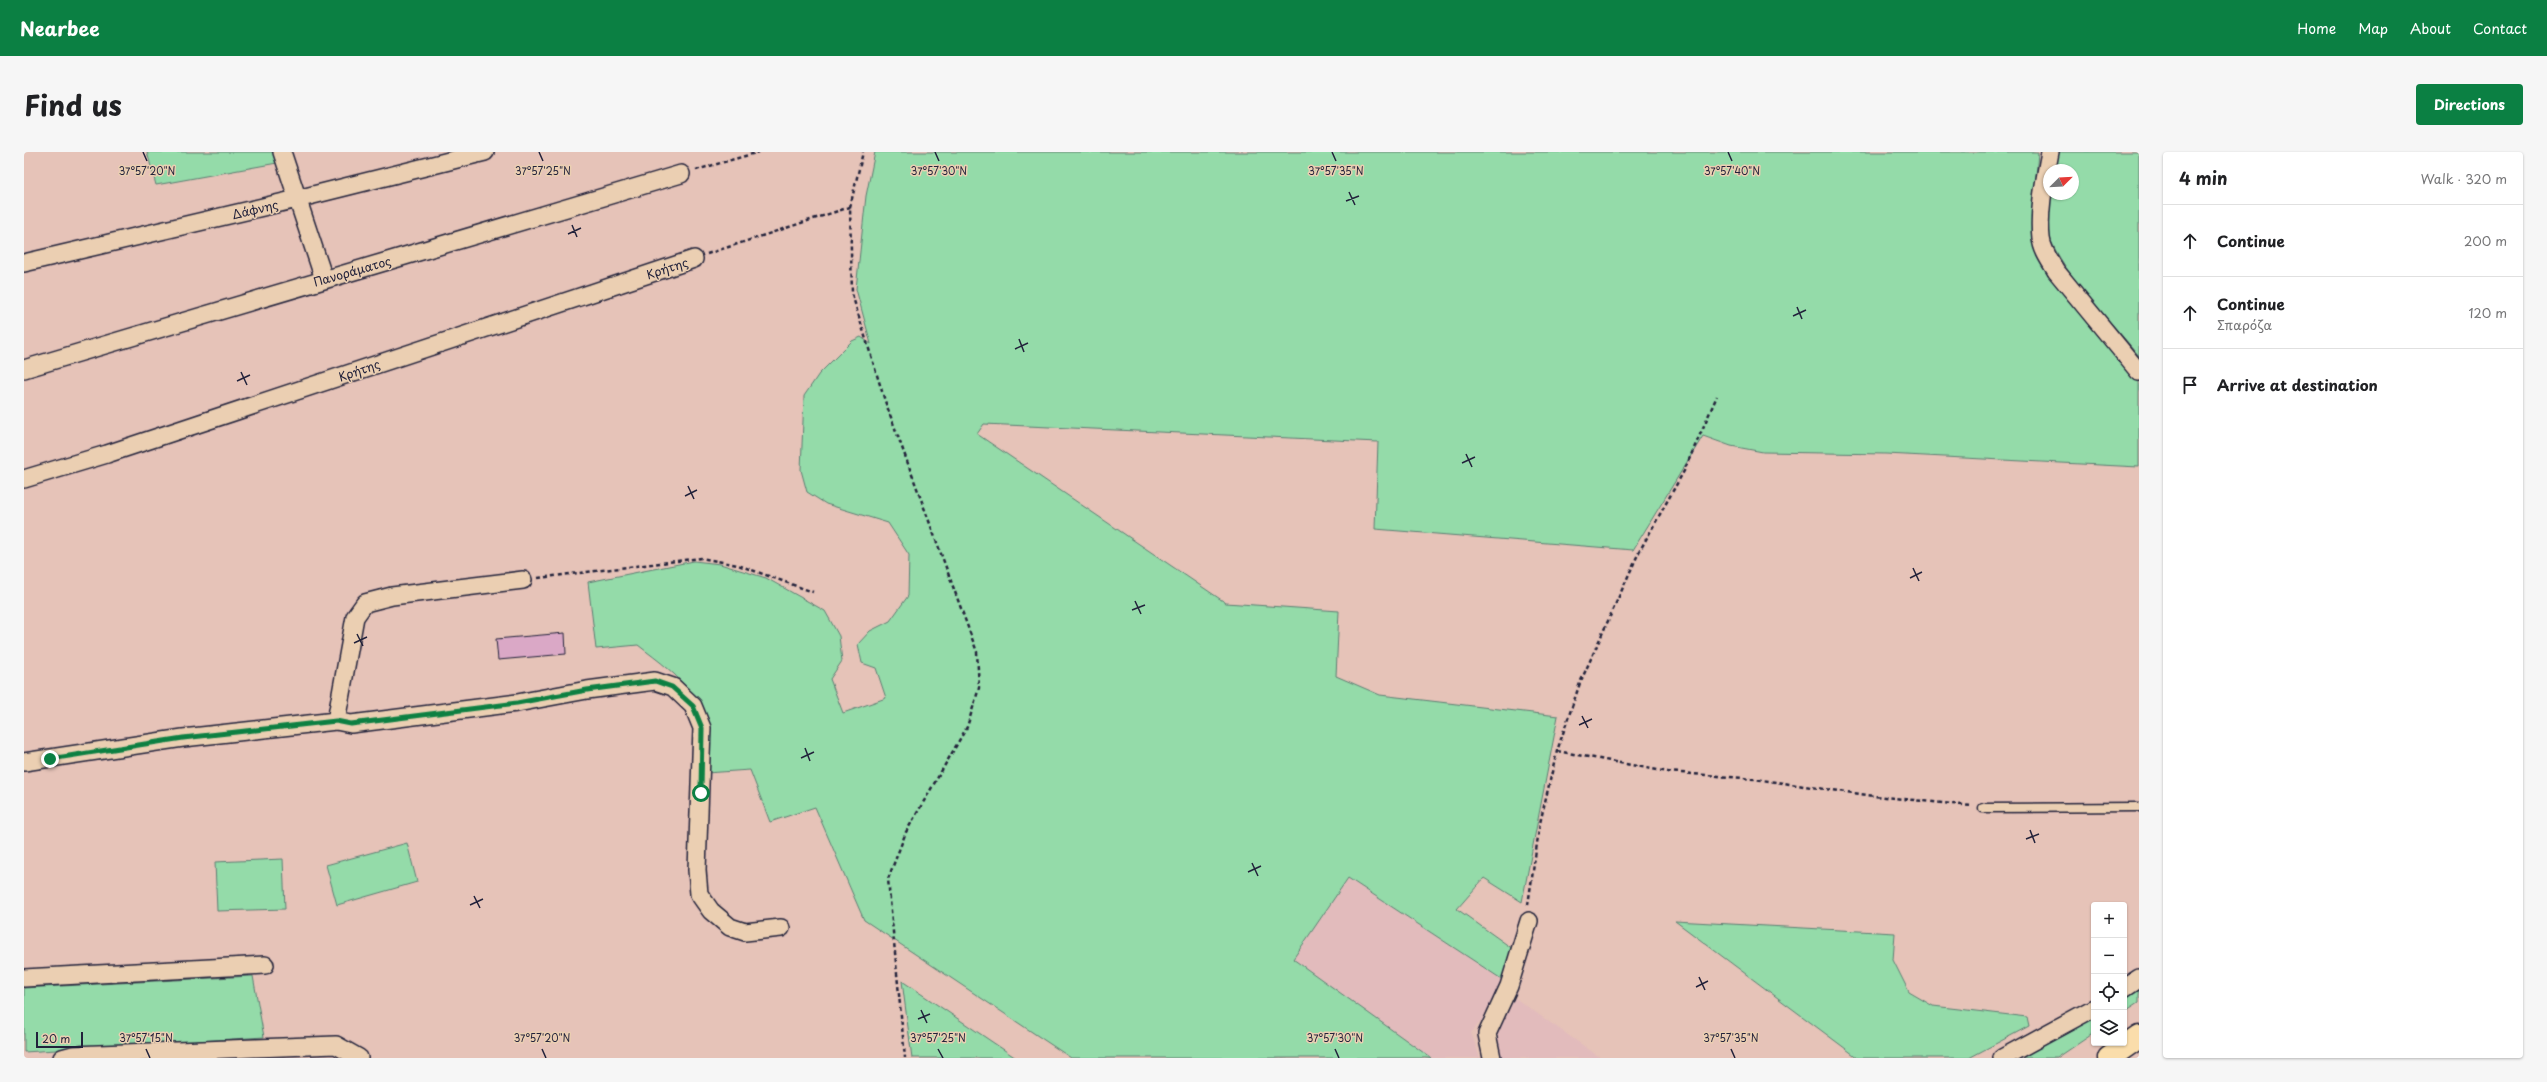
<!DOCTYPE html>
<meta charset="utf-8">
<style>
body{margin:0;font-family:"Playpen Sans",sans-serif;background:#f6f6f6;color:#202124}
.controls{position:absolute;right:12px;bottom:12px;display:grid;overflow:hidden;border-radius:4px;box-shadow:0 1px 3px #0004}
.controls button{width:36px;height:36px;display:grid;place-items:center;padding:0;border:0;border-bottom:1px solid #e0e0e0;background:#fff;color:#202124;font:20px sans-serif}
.compass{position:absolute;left:2019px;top:12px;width:36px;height:36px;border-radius:50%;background:#fff;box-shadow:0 1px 3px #0004;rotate:66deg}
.scale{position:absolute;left:12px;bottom:10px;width:47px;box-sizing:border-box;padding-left:4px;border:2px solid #22223b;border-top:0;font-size:11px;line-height:14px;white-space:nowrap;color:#22223b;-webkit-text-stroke:3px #ebcfb2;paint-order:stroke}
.stop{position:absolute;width:12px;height:12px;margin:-9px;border:3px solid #0b8043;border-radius:50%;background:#fff}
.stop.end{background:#0b8043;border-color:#fff;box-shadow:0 1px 4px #0008}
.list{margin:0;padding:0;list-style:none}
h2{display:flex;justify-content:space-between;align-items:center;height:52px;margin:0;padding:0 16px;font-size:17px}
h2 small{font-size:13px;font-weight:400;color:#757577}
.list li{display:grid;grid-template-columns:26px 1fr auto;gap:12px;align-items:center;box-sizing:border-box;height:72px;padding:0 16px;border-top:1px solid #e0e0e0}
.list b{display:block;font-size:15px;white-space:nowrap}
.list p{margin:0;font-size:13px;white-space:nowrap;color:#757577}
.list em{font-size:13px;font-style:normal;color:#757577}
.icon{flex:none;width:22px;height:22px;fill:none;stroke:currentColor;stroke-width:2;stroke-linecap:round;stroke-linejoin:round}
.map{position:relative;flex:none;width:2115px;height:906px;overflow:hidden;border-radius:4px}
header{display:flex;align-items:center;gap:24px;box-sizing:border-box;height:56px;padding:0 20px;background:#0b8043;color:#fff}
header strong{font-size:19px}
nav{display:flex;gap:22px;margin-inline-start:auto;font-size:14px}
.intro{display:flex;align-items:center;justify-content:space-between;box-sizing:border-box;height:96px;padding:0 24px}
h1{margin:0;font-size:28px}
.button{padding:10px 18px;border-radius:4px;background:#0b8043;color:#fff;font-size:14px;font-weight:700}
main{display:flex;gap:24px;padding:0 24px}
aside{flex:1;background:#fff;border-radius:4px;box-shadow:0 1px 3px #0004}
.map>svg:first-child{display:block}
</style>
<header>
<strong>Nearbee</strong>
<nav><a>Home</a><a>Map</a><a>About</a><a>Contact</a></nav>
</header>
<div class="intro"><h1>Find us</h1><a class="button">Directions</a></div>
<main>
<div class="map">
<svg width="2115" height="906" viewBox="0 0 2115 906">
<rect width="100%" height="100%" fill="#e6c3b8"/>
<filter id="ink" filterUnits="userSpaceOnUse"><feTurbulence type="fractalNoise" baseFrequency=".025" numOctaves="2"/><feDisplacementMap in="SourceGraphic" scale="8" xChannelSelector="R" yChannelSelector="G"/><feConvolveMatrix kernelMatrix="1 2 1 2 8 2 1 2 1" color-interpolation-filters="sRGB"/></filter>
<g filter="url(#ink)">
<path fill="#e2bbbc" d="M1324 726 1479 828 1457 869 1447 881 1456 906H1407L1269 807Z
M1491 846 1577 906H1477L1473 879Z"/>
<path fill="#94dba9" stroke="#5b7e72" d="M123 0H250L253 11 132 33Z
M851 0H2014L2008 71 2015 108 2021 109 2115 227V315L1862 302 1739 300 1707 294 1679 284 1609 398 1351 377 1354 290 960 272 953 282 1202 451 1315 459 1312 524 1356 543 1534 564 1498 750 1460 726 1433 757 1489 797 1479 828 1324 726 1269 807 1407 906H1047L840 768 791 655 746 670 726 618 682 621C679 604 676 560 670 548 659 525 633 508 614 493L572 497 564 430 670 409 696 412 742 426 801 459 815 484 818 509 806 527 819 561 862 546 852 516 838 511 834 492 846 479 866 469 884 444 885 403 864 371 802 352 783 340 777 318 780 244 795 222 828 189 837 185 847 192 832 137 842 44Z
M2026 0H2115V204C2090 172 2029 113 2023 75 2022 65 2025 52 2027 42H2049V18H2029Z
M383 691 393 730 313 753 302 713Z
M259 707 261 757 193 759 191 710Z
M1651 769 1871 781 1869 808 1885 840 1909 854 2003 865 2005 874 1945 906H1834Z
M229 824 240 885 0 900V836Z
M878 829 992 906H888Z
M2115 832V850L2100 860V843Z
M2070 862V881L2033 906H1989Z"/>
<path fill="#daa8c6" stroke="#22223b" d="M541 481 542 502 474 508 472 487Z"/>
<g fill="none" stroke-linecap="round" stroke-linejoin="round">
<g stroke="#22223b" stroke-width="11">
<path id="lane" d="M1959 656 2115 655"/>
</g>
<g stroke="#22223b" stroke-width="20">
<path id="street" d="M258 0 300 127
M2026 0C2021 27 2014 58 2017 86 2018 98 2026 109 2032 119L2115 220
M0 111 273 47 461 0
M0 217 657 22
M0 327 83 302 670 107
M312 569 331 465 341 451 368 444 499 428
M0 610 159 586 312 569 327 572 493 551 563 538 631 529 649 535 669 554 678 576 673 718 675 742 687 759 706 775 721 780 757 776
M0 826 241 813
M2100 836 2115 826
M38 906 49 903 312 893 335 906
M1468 906 1463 882 1485 834 1505 769
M1978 906 2070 856"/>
</g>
<g stroke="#22223b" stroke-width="25">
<path id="highway" d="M2085 906 2115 885"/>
</g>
<path stroke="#22223b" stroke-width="2.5" stroke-dasharray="4 3" stroke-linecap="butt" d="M672 18 735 0
M826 55 839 0
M683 102 826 55 828 142 861 249 953 500 955 536 943 575 882 680 864 727 881 906
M514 426 677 406 714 413 789 440
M1533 599 1644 620 1731 627 1850 644 1948 654
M1504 753 1516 671 1533 599 1556 531 1615 400 1660 319 1693 244"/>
<use href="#lane" stroke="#ebcfb2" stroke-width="8"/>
<use href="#street" stroke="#ebcfb2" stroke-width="17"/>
<use href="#highway" stroke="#faddab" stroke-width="22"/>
</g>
</g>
<g fill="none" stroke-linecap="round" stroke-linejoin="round" filter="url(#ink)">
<path stroke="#0b8043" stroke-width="5" d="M26 607 159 586 312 569 327 572 493 551 563 538 631 529 648 535 669 554 678 576 677 641"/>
</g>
<path fill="none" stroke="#22223b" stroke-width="1.5" d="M119 0 123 9M515 0 519 9M911 0 915 9M1308 0 1312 9M1704 0 1708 9M1325 40 1331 53M1322 49 1335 44M548 73 553 85M544 82 557 76M1773 155 1778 167M1769 164 1782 158M995 187 1000 200M991 197 1004 191M217 220 223 233M213 229 226 223M1442 302 1448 315M1438 311 1451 305M664 334 670 347M661 344 673 338M1889 416 1895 429M1886 426 1898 420M1111 449 1117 462M1108 458 1121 453M333 482 339 494M330 491 343 485M1558 564 1564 576M1555 573 1568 567M781 596 786 609M777 606 790 600M2006 678 2011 691M2002 687 2015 682M1228 711 1234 724M1224 720 1237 714M450 744 456 756M446 753 459 747M1675 825 1681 838M1672 835 1684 829M897 858 903 871M894 867 906 862M122 897 126 906M518 897 522 906M914 897 919 906M1311 897 1315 906M1707 897 1711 906"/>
<g text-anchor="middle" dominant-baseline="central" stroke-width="3" stroke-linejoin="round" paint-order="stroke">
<g font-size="12" fill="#22223b" stroke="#ebcfb2">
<text transform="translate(231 57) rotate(-13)">Δάφνης</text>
<text transform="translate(643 116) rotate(-18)">Κρήτης</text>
<text transform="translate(328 119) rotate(-16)">Πανοράματος</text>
<text transform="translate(335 218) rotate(-19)">Κρήτης</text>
</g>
</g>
<g font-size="10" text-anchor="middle" fill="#22223b" stroke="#ebcfb2" stroke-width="3" stroke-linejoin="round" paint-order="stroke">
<text x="123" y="23">37°57'20"N</text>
<text x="519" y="23">37°57'25"N</text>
<text x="915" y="23">37°57'30"N</text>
<text x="1312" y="23">37°57'35"N</text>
<text x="1708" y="23">37°57'40"N</text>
<text x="122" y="890">37°57'15"N</text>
<text x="518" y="890">37°57'20"N</text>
<text x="914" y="890">37°57'25"N</text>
<text x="1311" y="890">37°57'30"N</text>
<text x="1707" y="890">37°57'35"N</text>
</g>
</svg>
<div class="controls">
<button>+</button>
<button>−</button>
<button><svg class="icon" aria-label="locate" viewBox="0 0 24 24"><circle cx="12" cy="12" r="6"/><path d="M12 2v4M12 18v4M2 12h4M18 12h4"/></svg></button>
<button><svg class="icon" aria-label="layers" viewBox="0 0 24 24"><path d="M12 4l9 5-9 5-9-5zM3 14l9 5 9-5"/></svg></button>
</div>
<svg class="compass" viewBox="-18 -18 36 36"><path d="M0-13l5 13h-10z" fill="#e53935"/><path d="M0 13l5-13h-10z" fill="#757577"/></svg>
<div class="scale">20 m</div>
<div class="stop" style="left:677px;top:641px"></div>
<div class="stop end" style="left:26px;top:607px"></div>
</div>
<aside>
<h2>4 min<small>Walk · 320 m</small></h2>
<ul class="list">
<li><svg class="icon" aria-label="ahead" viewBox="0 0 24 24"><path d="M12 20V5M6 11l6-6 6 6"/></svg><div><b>Continue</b></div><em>200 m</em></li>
<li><svg class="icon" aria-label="ahead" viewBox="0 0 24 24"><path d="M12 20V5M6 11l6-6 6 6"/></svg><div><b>Continue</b><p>Σπαρόζα</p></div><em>120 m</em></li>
<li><svg class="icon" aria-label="arrive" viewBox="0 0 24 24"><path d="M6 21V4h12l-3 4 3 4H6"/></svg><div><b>Arrive at destination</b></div></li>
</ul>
</aside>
</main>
